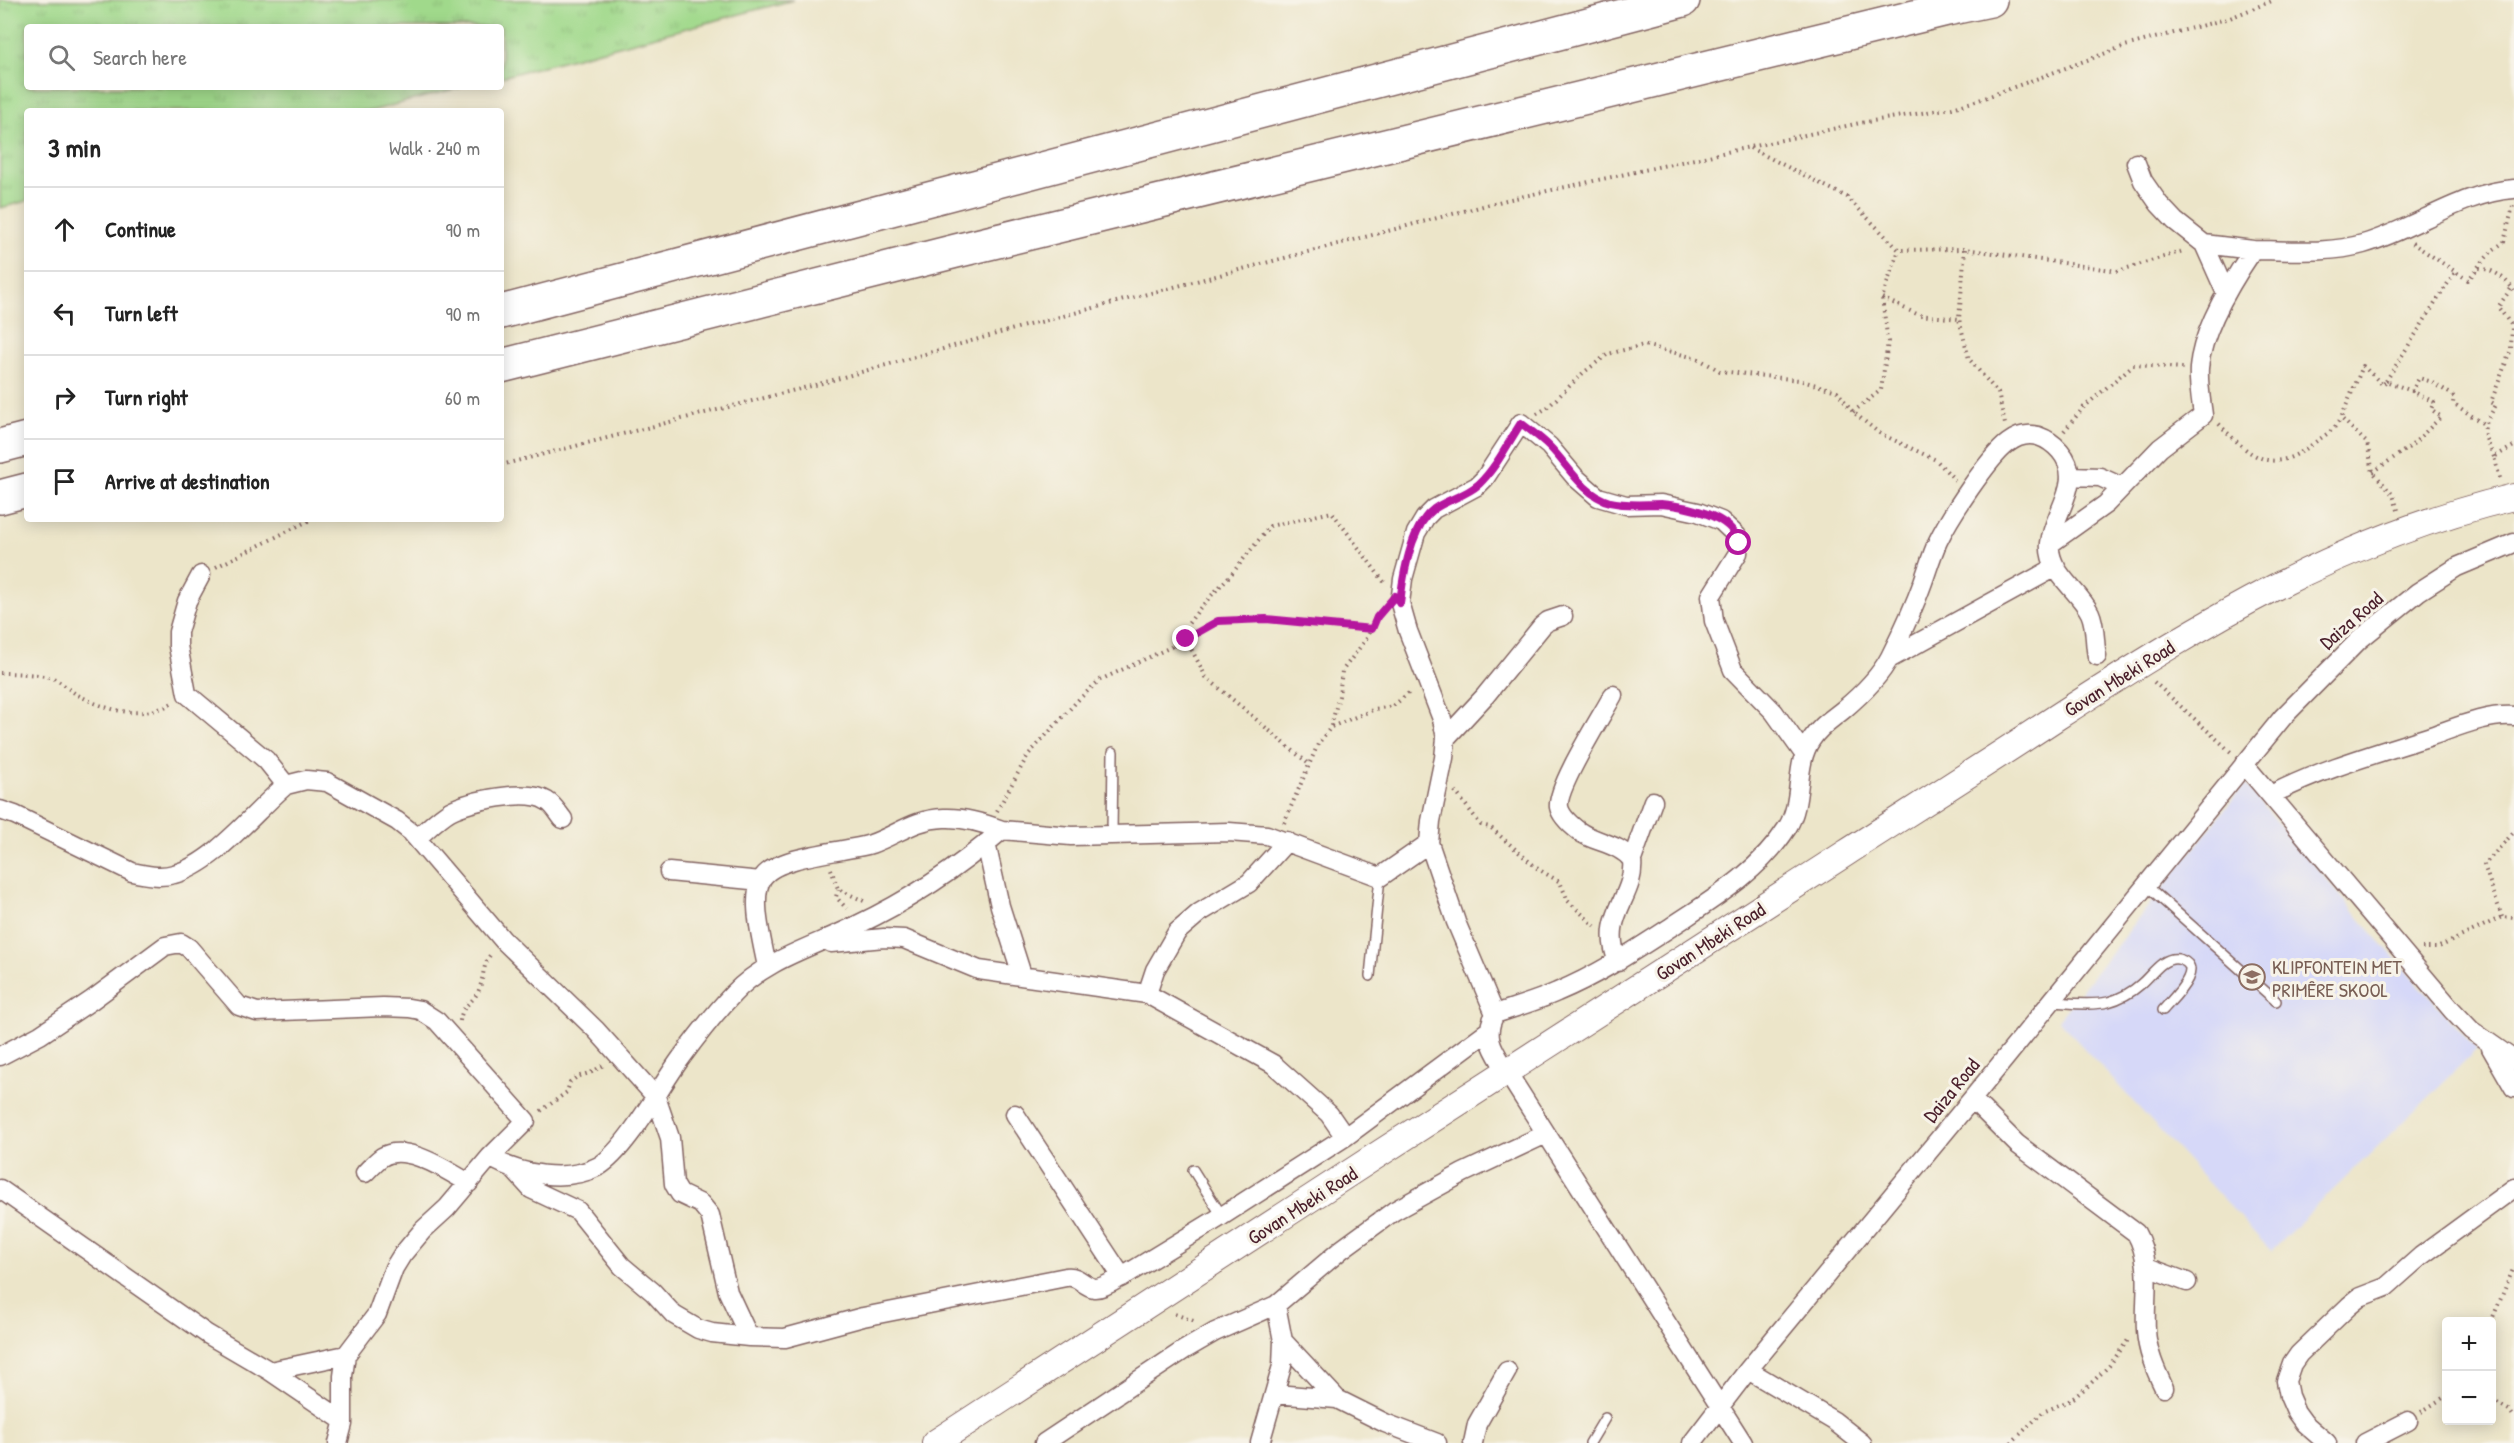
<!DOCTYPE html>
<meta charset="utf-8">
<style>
body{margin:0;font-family:"Patrick Hand",sans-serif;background:#f2f2f2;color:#222}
.controls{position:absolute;right:18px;bottom:18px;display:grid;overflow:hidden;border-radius:6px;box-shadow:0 3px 15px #0003}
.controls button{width:54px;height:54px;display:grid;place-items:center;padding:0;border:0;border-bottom:2px solid #e0e0e0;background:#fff;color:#222;font:30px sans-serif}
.stop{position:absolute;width:18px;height:18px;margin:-14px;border:4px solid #b5179e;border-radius:50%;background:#fff}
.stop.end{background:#b5179e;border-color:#fff;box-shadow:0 2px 6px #0008}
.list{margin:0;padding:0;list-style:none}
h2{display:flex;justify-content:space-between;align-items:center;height:78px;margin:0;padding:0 24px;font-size:26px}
h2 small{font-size:20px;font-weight:400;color:#767676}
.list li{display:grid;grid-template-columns:39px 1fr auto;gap:18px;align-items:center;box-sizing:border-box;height:84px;padding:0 24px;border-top:2px solid #e0e0e0}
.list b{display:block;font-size:22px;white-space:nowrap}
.list em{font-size:20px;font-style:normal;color:#767676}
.icon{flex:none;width:33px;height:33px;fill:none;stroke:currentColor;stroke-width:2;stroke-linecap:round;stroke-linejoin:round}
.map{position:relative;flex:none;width:2514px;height:1443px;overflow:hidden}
.search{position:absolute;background:#fff;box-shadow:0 3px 15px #0003;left:24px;top:24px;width:480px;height:66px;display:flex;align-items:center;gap:15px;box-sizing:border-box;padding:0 21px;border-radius:6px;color:#767676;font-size:22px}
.panel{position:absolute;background:#fff;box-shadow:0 3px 15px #0003;left:24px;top:108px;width:480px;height:414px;border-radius:6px}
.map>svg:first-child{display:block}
</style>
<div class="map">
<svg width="2514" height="1443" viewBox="0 0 2514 1443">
<defs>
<pattern id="grass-tufts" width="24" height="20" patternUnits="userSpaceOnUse" patternTransform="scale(1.5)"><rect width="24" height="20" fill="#a0d98b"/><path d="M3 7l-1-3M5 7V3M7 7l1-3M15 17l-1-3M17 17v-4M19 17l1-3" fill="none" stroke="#8bba78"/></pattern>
</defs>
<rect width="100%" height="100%" fill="#f7f3e8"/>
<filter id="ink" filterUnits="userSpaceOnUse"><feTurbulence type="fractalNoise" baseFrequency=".0167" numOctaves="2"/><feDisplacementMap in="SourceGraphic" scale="12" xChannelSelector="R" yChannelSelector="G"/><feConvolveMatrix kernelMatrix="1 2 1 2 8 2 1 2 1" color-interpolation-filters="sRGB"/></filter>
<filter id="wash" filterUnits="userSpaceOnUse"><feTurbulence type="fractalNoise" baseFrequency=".008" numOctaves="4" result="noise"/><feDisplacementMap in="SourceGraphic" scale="24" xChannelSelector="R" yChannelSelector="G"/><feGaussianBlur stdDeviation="1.35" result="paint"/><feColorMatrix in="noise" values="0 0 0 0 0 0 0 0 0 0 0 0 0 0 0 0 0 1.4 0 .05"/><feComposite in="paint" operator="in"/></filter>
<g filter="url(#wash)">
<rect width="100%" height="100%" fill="#ece5c9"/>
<path fill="#d6d8f8" d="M2245 784 2374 935 2477 1049 2271 1251 2058 1020Z"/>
<path fill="url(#grass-tufts)" stroke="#757c5b" stroke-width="1.5" d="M0 0H793L501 77V27H27V87H462L371 111H27V201L0 208Z"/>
</g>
<g filter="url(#ink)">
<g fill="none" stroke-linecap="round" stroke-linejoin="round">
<g stroke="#836462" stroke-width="12">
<path id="service" d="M1112 835 1113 752
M2146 885 2276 1001
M1370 976 1380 877
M2052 1002C2070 1003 2090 1006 2108 1002 2119 999 2132 992 2141 984 2151 976 2163 956 2178 959 2209 966 2171 1000 2163 1010
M1193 1170 1222 1216
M1590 1443 1605 1418"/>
</g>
<g stroke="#836462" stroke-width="21">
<path id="minor" d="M2136 163 2143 181 2159 204 2175 221 2204 244 2225 291
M2204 244 2253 250
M2071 476 2100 477 2122 487
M2050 544 2106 504 2160 448 2203 415C2201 400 2198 383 2199 368 2202 329 2232 281 2253 250 2290 250 2328 254 2363 244 2413 230 2463 192 2514 189
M201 575 187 601 178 632V646L187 694 266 760 286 785
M1889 659 2056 567
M1613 695C1602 716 1556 787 1559 807 1561 817 1572 826 1580 832 1596 843 1619 843 1632 860 1636 898 1599 915 1618 962
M1446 738 1485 696 1542 626 1548 621 1563 616
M2244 764 2452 1010 2471 1030 2514 1060
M2271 795C2321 769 2375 754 2428 737 2455 728 2485 714 2514 716
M0 810 15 815 132 872C146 875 160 878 174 874 214 864 254 812 286 785L306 780 327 782 397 821 411 832 503 940 596 1030 656 1097 670 1138 674 1184 680 1194 701 1204 710 1215 728 1292 749 1337
M417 838C428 829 438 818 450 811 469 801 528 788 547 801 554 805 558 813 563 819
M986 843 1000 906 1022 975
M1632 860 1653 801
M669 872 761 881
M831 943 884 938 904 939 979 970 1147 994 1273 1064 1329 1114 1345 1137
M767 967C763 944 749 896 763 877 779 855 845 852 871 844 897 835 914 819 944 818 964 817 984 823 1002 830
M1147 994 1155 970 1177 932 1199 913 1249 883 1287 841
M1495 1014 1456 922 1429 843 1431 821 1444 758 1446 738 1442 719 1408 631 1400 603 1403 579 1416 533 1425 518 1434 509 1477 486 1485 478 1521 423 1549 446 1575 477 1598 497 1626 505 1661 504 1698 512 1721 521 1737 536 1739 543 1738 553 1711 596 1714 621 1733 670 1774 712 1804 754
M2491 1048 2514 1088
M0 1056 40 1035 92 1000 165 946 181 943 189 948 239 1006 257 1012 383 1007 409 1008 420 1010 437 1021 526 1121 490 1157 447 1208 423 1230 402 1255 394 1268 377 1314 346 1355 343 1376V1424L338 1443
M1972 1099 2017 1144 2136 1233C2153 1263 2144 1297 2146 1330 2147 1351 2155 1369 2164 1388
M1015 1114 1122 1277
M490 1157C519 1175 567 1183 599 1166 627 1149 661 1085 681 1058 697 1036 714 1014 733 994 766 959 813 947 855 926 910 900 956 870 1002 830L1071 836 1229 832 1267 835 1380 877 1429 843
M512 1168 531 1189 578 1211 622 1266 653 1292 674 1315 698 1329 712 1333 749 1337 785 1338 863 1317 1066 1277C1079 1275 1083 1286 1094 1288 1102 1289 1115 1280 1122 1277L1222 1216 1345 1137 1488 1031
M365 1173C370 1168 376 1161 382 1157 406 1142 447 1171 469 1183
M0 1189 207 1334 270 1371 342 1420
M2147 1267 2187 1282
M1283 1341 1337 1399
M1748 1370 1834 1421 1862 1443
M270 1371 346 1355
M1275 1394 1337 1399 1385 1423 1437 1443
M1044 1443 1184 1350 1215 1332 1276 1305 1342 1249 1394 1211 1463 1173 1546 1134
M1260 1443 1282 1366 1283 1341 1276 1305
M1473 1443 1477 1424 1507 1371
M1692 1443 1748 1370 1972 1099 2283 717 2359 640 2418 592 2457 567 2514 543
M1743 1443 1507 1072C1495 1051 1482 1038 1495 1014 1516 1007 1537 1001 1557 992 1598 975 1634 951 1671 927 1713 899 1759 872 1787 828 1804 801 1794 765 1811 740 1819 727 1832 719 1843 710 1861 695 1879 678 1890 657 1902 633 1914 607 1923 582 1928 568 1932 554 1938 541 1949 518 1988 458 2008 443 2017 436 2027 433 2038 436 2047 439 2054 444 2060 451 2086 481 2053 512 2050 543 2047 572 2079 590 2090 613 2096 626 2094 642 2097 656
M2327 1443 2304 1423 2296 1412 2289 1396 2286 1381 2292 1364 2299 1354 2349 1306 2360 1297 2386 1287 2421 1256 2514 1188
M2365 1443 2408 1421"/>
</g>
<g stroke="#836462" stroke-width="28">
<path id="secondary" d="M935 1443C1238 1245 1541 1048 1846 853 1916 808 1987 763 2057 717 2204 622 2341 538 2514 497"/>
</g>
<g stroke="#836462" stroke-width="36">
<path id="motorway" d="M501 312 1683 0
M501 366 956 251 1947 9 1990 0
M0 446 27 439
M0 497 27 490"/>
</g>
<path stroke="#836462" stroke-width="4" stroke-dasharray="1.5 4.5" stroke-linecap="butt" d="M1750 148 1847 197 1899 250 1965 249 2118 271 2183 251
M2412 243 2468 280 2478 268C2493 269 2506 278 2514 291
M1965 249 1959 319 1969 359 1998 393 2005 424
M2478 267 2493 250 2504 242 2513 206
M1882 298 1919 315 1959 319
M2386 381 2455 272
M1853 412 1881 390 1888 342 1882 298 1899 250
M1537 414 1548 407 1583 373 1608 354 1644 345 1699 359 1720 371 1799 380 1837 391 1853 412 1879 433 1936 460 1955 480
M2219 424C2251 457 2271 477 2314 443 2325 435 2335 430 2341 418
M2064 431 2084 407 2133 365 2183 368
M2494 457C2481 429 2481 431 2496 405L2491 402 2511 349 2512 326 2498 307 2512 287
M501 465 815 385 1021 327 1506 200 1860 123 1952 108 1979 100 2125 46 2230 18 2274 0
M2373 472 2411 446 2441 417 2431 409 2434 402 2412 391
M2500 478 2494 457 2514 446
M2398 510 2393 495 2373 472 2367 443 2341 418 2363 366 2383 385 2386 381 2412 391 2419 378 2429 381 2451 394 2454 397 2453 403 2485 425
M216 567 312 519
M1186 639 1206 677 1310 765
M1173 646 1218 621 1266 619 1372 629
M0 673C12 673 45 674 55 679 64 684 72 693 82 697 110 712 145 720 174 702
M2154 682 2232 753
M1331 726 1339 696 1342 671 1367 638 1377 617 1383 610
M1455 791 1481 825 1490 827 1538 869 1560 882 1568 901 1595 926
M997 811 1028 755 1079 699 1100 680 1171 647 1200 608 1234 571 1270 526 1332 512 1384 582
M1284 823 1318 744 1331 727 1375 709 1393 706 1411 691
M831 869 838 889 864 901
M838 889 836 897 847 909
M2502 917 2484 865 2514 832
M2422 948H2437L2502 917 2514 918
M460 1021C462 1004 472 1004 478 992 484 980 482 965 491 954
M541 1111 567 1092 570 1082 577 1077 592 1072 605 1064
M1175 1314 1196 1322
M2491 1322 2514 1267
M2492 1400 2509 1410 2514 1417
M2421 1412 2446 1396
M2011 1443 2043 1412 2071 1400 2088 1386 2109 1366 2128 1340"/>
<use href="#service" stroke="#fff" stroke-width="9"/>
<use href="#minor" stroke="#fff" stroke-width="18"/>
<use href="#secondary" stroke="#fff" stroke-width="26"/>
<use href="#motorway" stroke="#fff" stroke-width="33"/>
</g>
</g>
<g fill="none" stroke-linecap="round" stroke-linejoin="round" filter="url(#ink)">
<path stroke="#b5179e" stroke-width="8" d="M1186 639 1218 621 1266 619 1372 629 1377 617 1395 596 1400 603C1403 576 1411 526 1434 509 1448 499 1466 496 1479 484 1496 468 1508 443 1521 423 1531 431 1541 438 1550 447 1568 465 1583 495 1610 502 1627 506 1644 504 1661 504 1686 506 1732 515 1739 543"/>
</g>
<defs>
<g id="school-ring" transform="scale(1.35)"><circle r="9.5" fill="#f7f3e8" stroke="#8d6e63" stroke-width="1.5"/><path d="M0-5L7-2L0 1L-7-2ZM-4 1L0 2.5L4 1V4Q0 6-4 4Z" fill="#8d6e63"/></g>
</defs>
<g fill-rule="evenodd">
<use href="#school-ring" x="2252" y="977"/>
</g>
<g text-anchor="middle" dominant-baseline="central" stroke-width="6" stroke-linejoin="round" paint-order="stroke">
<g font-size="20" fill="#4a1f2b" stroke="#f7f3e8">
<text transform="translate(2351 620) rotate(-41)">Daiza Road</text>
<text transform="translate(2119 678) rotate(-32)">Govan Mbeki Road</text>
<text transform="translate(1710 941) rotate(-33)">Govan Mbeki Road</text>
<text transform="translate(1951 1090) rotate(-51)">Daiza Road</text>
<text transform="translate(1302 1205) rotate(-33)">Govan Mbeki Road</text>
</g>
<g font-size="20" fill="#785e54" stroke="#f7f3e8" text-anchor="start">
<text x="2272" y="966">KLIPFONTEIN MET<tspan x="2272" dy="23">PRIMÊRE SKOOL</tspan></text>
</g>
</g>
</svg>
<div class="controls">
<button>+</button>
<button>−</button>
</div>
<div class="stop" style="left:1739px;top:543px"></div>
<div class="stop end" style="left:1186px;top:639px"></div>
<div class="search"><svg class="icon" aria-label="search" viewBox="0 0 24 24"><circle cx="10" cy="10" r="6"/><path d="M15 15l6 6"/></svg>Search here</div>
<section class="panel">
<h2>3 min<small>Walk · 240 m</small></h2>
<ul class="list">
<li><svg class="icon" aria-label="ahead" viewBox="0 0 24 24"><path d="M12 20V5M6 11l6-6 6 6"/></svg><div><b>Continue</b></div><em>90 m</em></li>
<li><svg class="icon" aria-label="left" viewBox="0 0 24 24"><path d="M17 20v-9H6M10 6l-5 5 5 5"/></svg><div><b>Turn left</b></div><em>90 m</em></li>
<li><svg class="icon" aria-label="right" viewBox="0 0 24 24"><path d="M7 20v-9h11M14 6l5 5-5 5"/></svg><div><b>Turn right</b></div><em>60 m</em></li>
<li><svg class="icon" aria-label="arrive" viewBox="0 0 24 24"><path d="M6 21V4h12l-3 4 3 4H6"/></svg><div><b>Arrive at destination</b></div></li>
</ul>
</section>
</div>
